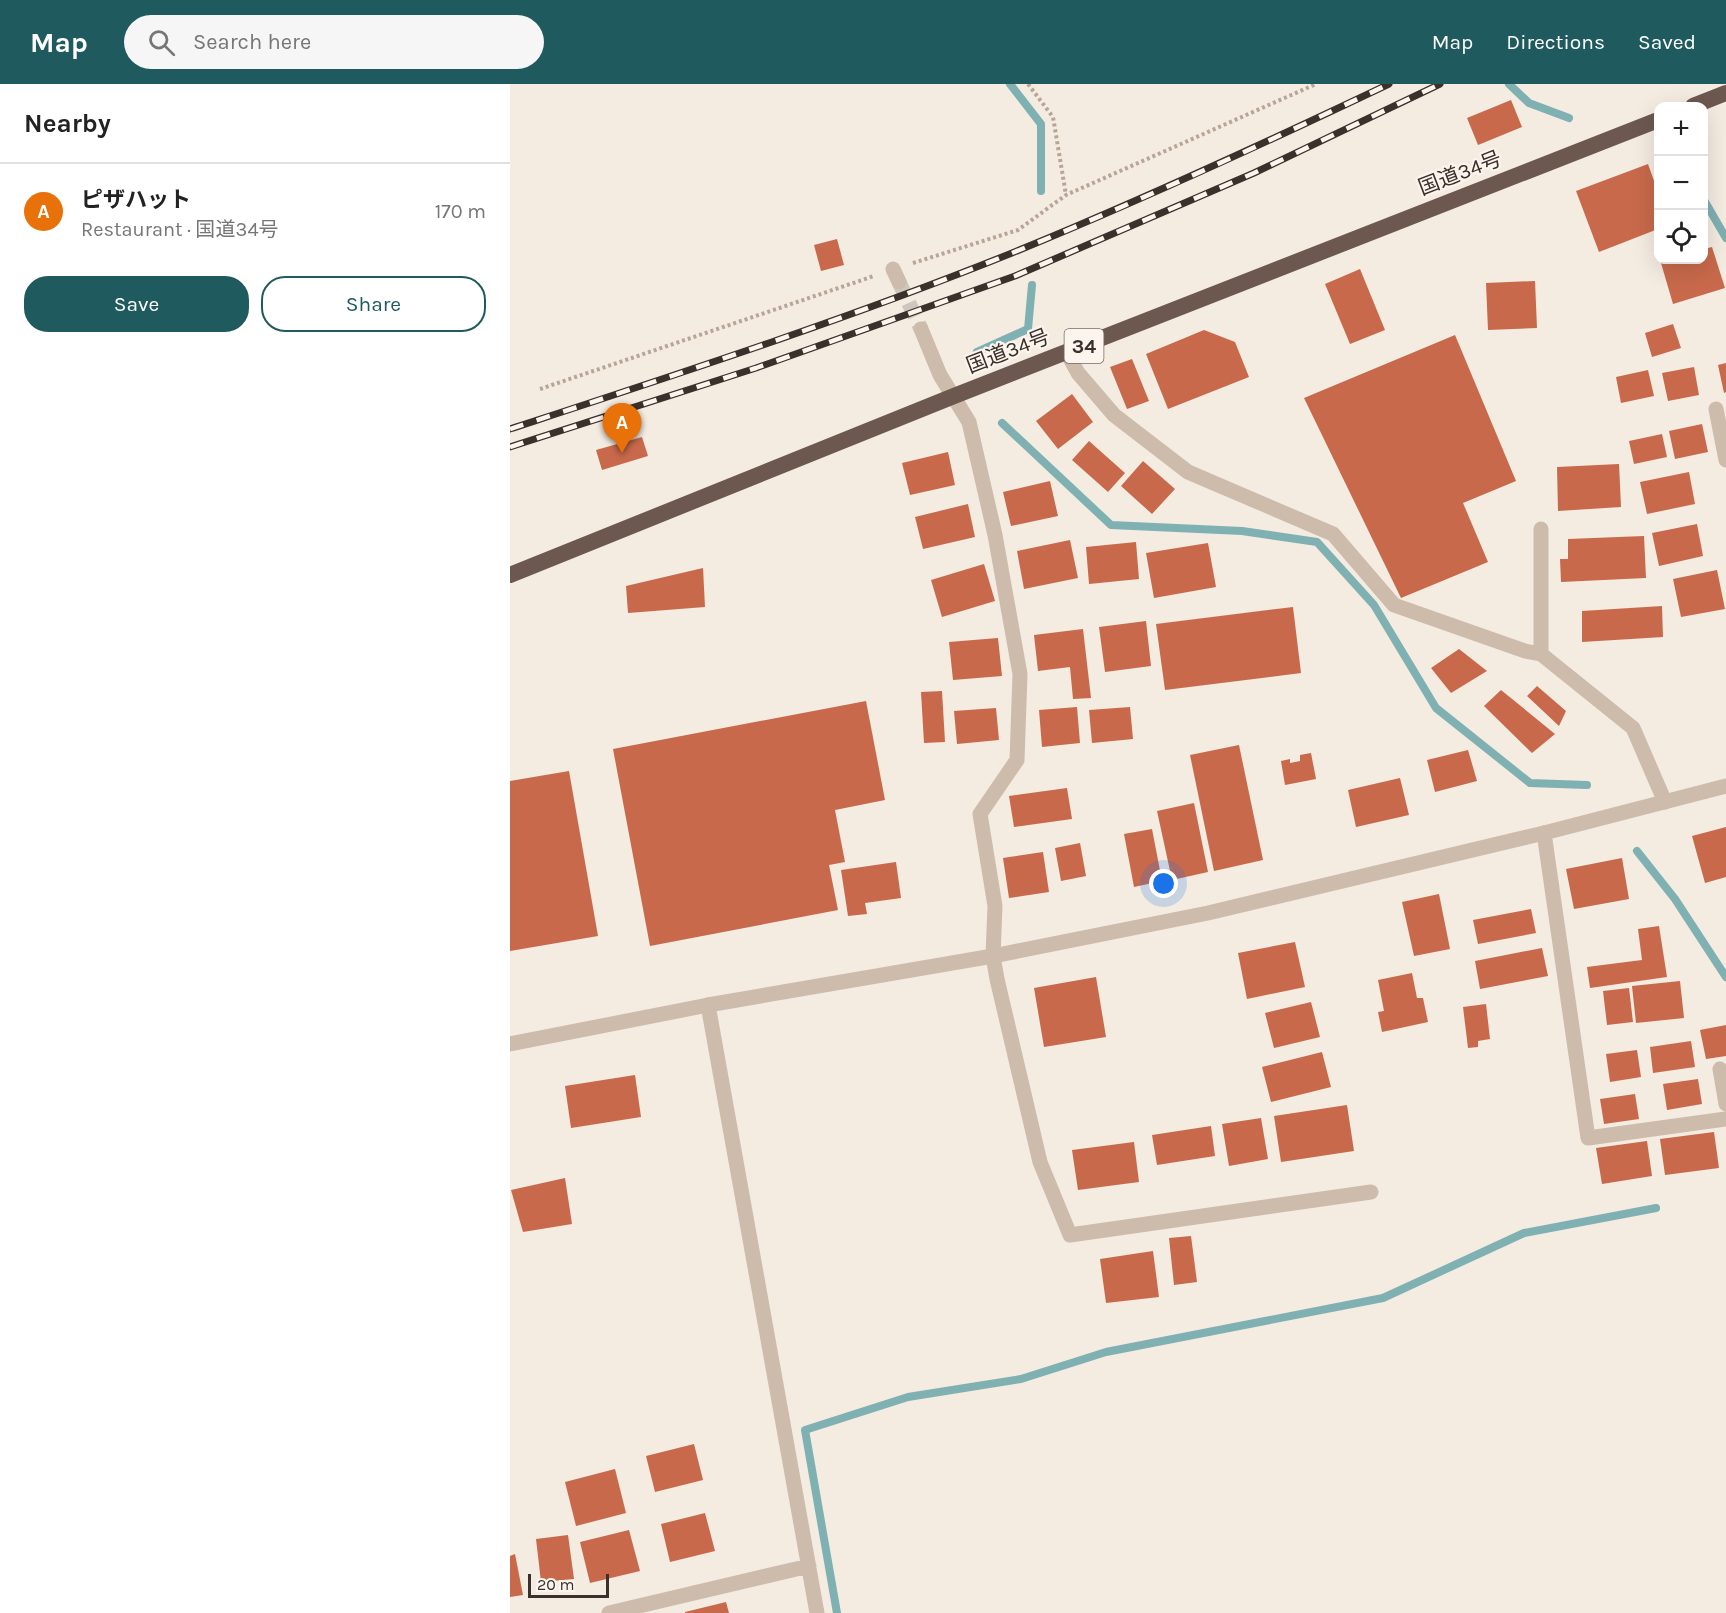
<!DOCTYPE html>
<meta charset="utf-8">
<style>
body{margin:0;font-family:Karla,"Noto Sans JP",sans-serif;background:#f6f6f6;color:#222}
.controls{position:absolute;right:18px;top:18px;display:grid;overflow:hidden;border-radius:12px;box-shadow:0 6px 24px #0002}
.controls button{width:54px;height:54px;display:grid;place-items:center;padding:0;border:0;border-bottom:2px solid #e0e0e0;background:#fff;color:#222;font:30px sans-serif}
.scale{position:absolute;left:18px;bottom:15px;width:81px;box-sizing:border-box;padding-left:6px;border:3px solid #3b302b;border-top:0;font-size:16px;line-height:21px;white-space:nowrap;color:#3b302b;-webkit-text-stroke:4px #fbf5ee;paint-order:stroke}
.you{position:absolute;left:654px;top:800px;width:21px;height:21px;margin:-15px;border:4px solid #fff;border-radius:50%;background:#1a73e8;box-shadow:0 0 0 9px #1a73e833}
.badge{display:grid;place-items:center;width:39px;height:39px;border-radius:50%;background:#1f5a5e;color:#fff;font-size:20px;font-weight:700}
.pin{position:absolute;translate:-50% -50px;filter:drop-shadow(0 2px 3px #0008)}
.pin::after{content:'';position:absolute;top:32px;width:21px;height:18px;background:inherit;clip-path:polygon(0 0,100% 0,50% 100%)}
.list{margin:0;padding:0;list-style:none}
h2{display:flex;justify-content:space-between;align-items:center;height:78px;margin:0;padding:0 24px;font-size:26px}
h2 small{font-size:20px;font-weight:400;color:#767676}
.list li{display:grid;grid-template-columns:39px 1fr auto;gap:18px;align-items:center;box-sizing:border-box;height:96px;padding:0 24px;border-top:2px solid #e0e0e0}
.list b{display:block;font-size:22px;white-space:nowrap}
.list p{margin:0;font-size:20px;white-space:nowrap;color:#767676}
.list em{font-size:20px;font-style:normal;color:#767676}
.actions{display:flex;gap:12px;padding:18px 24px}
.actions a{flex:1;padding:14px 0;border:2px solid #1f5a5e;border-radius:24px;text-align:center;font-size:21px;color:#1f5a5e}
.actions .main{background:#1f5a5e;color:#fff}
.icon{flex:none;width:33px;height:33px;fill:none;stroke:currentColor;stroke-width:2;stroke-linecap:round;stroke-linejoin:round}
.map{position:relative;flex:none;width:1216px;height:1529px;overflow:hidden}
header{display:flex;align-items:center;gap:36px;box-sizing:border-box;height:84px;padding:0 30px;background:#1f5a5e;color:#fff}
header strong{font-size:28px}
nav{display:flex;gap:33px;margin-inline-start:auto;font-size:21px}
.search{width:420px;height:54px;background:#f6f6f6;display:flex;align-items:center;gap:15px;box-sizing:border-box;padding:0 21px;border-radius:33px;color:#767676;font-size:22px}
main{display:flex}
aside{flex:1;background:#fff}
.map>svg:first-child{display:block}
</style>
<header>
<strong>Map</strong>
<div class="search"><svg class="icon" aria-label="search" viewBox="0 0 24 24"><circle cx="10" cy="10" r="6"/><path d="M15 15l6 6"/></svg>Search here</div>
<nav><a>Map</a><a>Directions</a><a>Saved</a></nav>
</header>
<main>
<aside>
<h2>Nearby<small></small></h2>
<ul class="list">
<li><span class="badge" style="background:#e8710a">A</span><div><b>ピザハット</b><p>Restaurant · 国道34号</p></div><em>170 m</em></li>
</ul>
<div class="actions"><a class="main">Save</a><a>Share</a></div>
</aside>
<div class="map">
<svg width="1216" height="1529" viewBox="0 0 1216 1529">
<rect width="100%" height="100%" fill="#f4ebe1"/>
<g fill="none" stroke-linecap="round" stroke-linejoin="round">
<path stroke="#7fb0b2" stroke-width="8" d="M500 0 531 40V107
M999 0 1019 19 1059 34
M1194 116 1216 154
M467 268 518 245 522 201
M492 339 601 441 732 447 807 458 864 521 926 624 1020 699 1077 701
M1127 767 1165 815 1216 893
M327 1529 295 1346 398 1313 511 1295 596 1268 873 1214 1014 1149 1146 1124"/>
</g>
<path fill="#c8694b" d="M1001 16 1012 43 968 61 957 34Z
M1138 80 1148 108V145L1089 168 1066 107Z
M327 155 334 181 311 187 304 161Z
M1202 163 1215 204 1163 220 1151 179 1162 176H1194V165Z
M850 185 875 246 840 260 815 200Z
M1025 197 1027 244 978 246 976 199Z
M1163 240 1171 264 1142 273 1135 249Z
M694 246 725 258 739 293 658 325 636 270Z
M945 251 1006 397 953 419 978 478 891 514 794 314Z
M622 275 639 317 617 325 600 283Z
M1216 279V308L1214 309 1208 281Z
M1184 283 1189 311 1158 317 1152 289Z
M1138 286 1144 312 1111 319 1106 293Z
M562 310 583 338 548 365 526 337Z
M1192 340 1198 368 1165 375 1159 347Z
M1152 350 1157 373 1124 380 1119 357Z
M132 353 138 372 92 386 86 366Z
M579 357 615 389 598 408 562 376Z
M438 368 445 401 400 411 392 379Z
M633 377 665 405 642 430 611 402Z
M1109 380 1111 423 1048 427 1047 383Z
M1179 388 1185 420 1137 430 1130 398Z
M540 397 548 432 501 442 493 408Z
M458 420 465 453 413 465 405 433Z
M1187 440 1193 472 1149 482 1142 449Z
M1134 452 1136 494 1051 498 1050 475H1058V455Z
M560 456 568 494 514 505 507 467Z
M626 458 629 495 579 500 576 463Z
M698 459 706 503 644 514 636 469Z
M474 480 485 517 432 533 421 496Z
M193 484 195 523 118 529 116 502Z
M1207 486 1215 525 1171 533 1163 495Z
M1152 522 1153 553 1072 558V527Z
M783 523 791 589 655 606 646 540Z
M636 537 641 582 595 588 589 543Z
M573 545 581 614 563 615 560 583 528 587 524 551Z
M488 554 492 592 443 596 439 558Z
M949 565 977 587 941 609 921 584Z
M1027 602 1056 627 1049 642 1017 612Z
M991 606 1045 650 1022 669 974 622Z
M432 607 435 658 414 659 411 608Z
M356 617 375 716 325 726 335 778 319 781 328 826 140 862 103 665Z
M567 623 570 659 532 663 529 626Z
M620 623 623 655 582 659 579 626Z
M486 624 489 656 447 660 444 627Z
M729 661 753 776 704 787 680 671Z
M958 666 967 697 925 708 917 676Z
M801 669 806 695 775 701 771 677 780 675V679L790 677V671Z
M59 687 88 852 0 867V697Z
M890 694 899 731 846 743 838 706Z
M557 704 562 735 504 743 499 712Z
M684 719 698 788 662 796 647 727Z
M1216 743V793L1195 799 1182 752Z
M642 745 652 797 624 803 614 750Z
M570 759 576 792 551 797 545 764Z
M533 768 539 808 499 814 493 774Z
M1112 774 1119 815 1064 825 1056 785Z
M386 778 391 814 355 819 357 830 338 832 331 786Z
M929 810 940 865 904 872 892 818Z
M1021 825 1026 849 968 860 963 836Z
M1149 842 1157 893 1080 904 1077 883 1132 876 1128 845Z
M785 858 795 903 737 915 728 869Z
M1032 864 1038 892 970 905 965 877Z
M902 889 907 914H913L918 938 872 948 868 928 874 927 868 896Z
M586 893 596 953 534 963 524 904Z
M1170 897 1174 934 1126 939 1122 902Z
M1119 904 1123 938 1097 941 1093 907Z
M801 918 810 953 764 964 755 929Z
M976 920 980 955 968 957V963L958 964 953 923Z
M1216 941V972L1196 975 1190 946Z
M1181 957 1185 983 1143 989 1140 963Z
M1127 966 1131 993 1100 998 1096 970Z
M812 968 821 1003 761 1018 752 983Z
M125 991 131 1033 61 1044 55 1002Z
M1188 995 1192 1020 1157 1026 1153 1000Z
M1125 1010 1129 1035 1094 1040 1090 1015Z
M837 1021 844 1067 771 1078 764 1032Z
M751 1034 758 1075 719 1082 712 1040Z
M701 1042 705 1072 647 1081 642 1051Z
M1204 1048 1209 1084 1155 1091 1150 1055Z
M1137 1057 1142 1092 1092 1100 1086 1064Z
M624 1058 629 1098 568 1106 562 1066Z
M55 1094 62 1140 13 1148 1 1106Z
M681 1152 687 1198 664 1201 659 1154Z
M643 1167 649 1213 596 1219 590 1175Z
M184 1360 193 1396 145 1408 136 1372Z
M105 1385 116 1429 66 1442 55 1398Z
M195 1429 205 1467 160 1478 151 1440Z
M119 1446 130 1487 80 1499 70 1458Z
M58 1451 64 1495 31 1498 26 1455Z
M5 1470 13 1511 0 1513V1472Z
M216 1518 219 1529H175V1528Z"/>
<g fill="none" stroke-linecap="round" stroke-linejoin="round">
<path stroke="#cfc6bd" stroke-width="15" stroke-dasharray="15 8" stroke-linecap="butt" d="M389 198 411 245"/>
<path stroke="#b9a596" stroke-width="4" stroke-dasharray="3 3" stroke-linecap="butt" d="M518 0 543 33 556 111
M403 179 508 146 556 111 806 0
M30 305 364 192"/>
<path stroke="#cdbbac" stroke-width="15" d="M383 185 389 198
M411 245 430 291 459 338 485 451 510 590 507 676 470 730 485 822 483 872 487 895 530 1078 560 1151 861 1108
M557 269 568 289 604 331 678 388 823 450 884 521 1015 567 1031 570
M1206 325 1216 376
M1031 445V570L1123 644 1155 718
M1034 749 1078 1054 1216 1035
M198 921 307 1529
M1210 985 1216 1020
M99 1529 299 1482"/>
<path stroke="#cdbbac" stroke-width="15" d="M0 960 198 921 483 872 698 829 1034 749 1216 702"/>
<path stroke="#6c584f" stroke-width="16" d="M1183 22 1216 9
M0 491 444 312 1148 36"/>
<g stroke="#3b302b" stroke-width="7">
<path id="rail" d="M0 345C168 290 338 235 502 169 630 117 755 59 879 0
M0 363 246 284 505 192 744 89 930 0"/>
</g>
<use href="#rail" stroke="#fbf5ee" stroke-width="4.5" stroke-dasharray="14" stroke-linecap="butt"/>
</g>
<g text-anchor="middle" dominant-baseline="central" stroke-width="4.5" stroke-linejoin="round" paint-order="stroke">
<rect fill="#fbf5ee" stroke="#756b66" stroke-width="1.5" x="554.5" y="245" width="39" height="34" rx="4.5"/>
<g font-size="20" font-weight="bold" fill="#3b302b">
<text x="574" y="262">34</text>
</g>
<g font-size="21" fill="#3b302b" stroke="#fbf5ee">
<text transform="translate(950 89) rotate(-21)">国道34号</text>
<text transform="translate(498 267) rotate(-21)">国道34号</text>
</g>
</g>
</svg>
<div class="controls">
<button>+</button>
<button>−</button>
<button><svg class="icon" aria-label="locate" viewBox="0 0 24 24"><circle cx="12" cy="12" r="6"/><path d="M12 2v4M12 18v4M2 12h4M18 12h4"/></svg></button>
</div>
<div class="scale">20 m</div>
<div class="you"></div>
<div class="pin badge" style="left:112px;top:369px;background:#e8710a">A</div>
</div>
</main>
